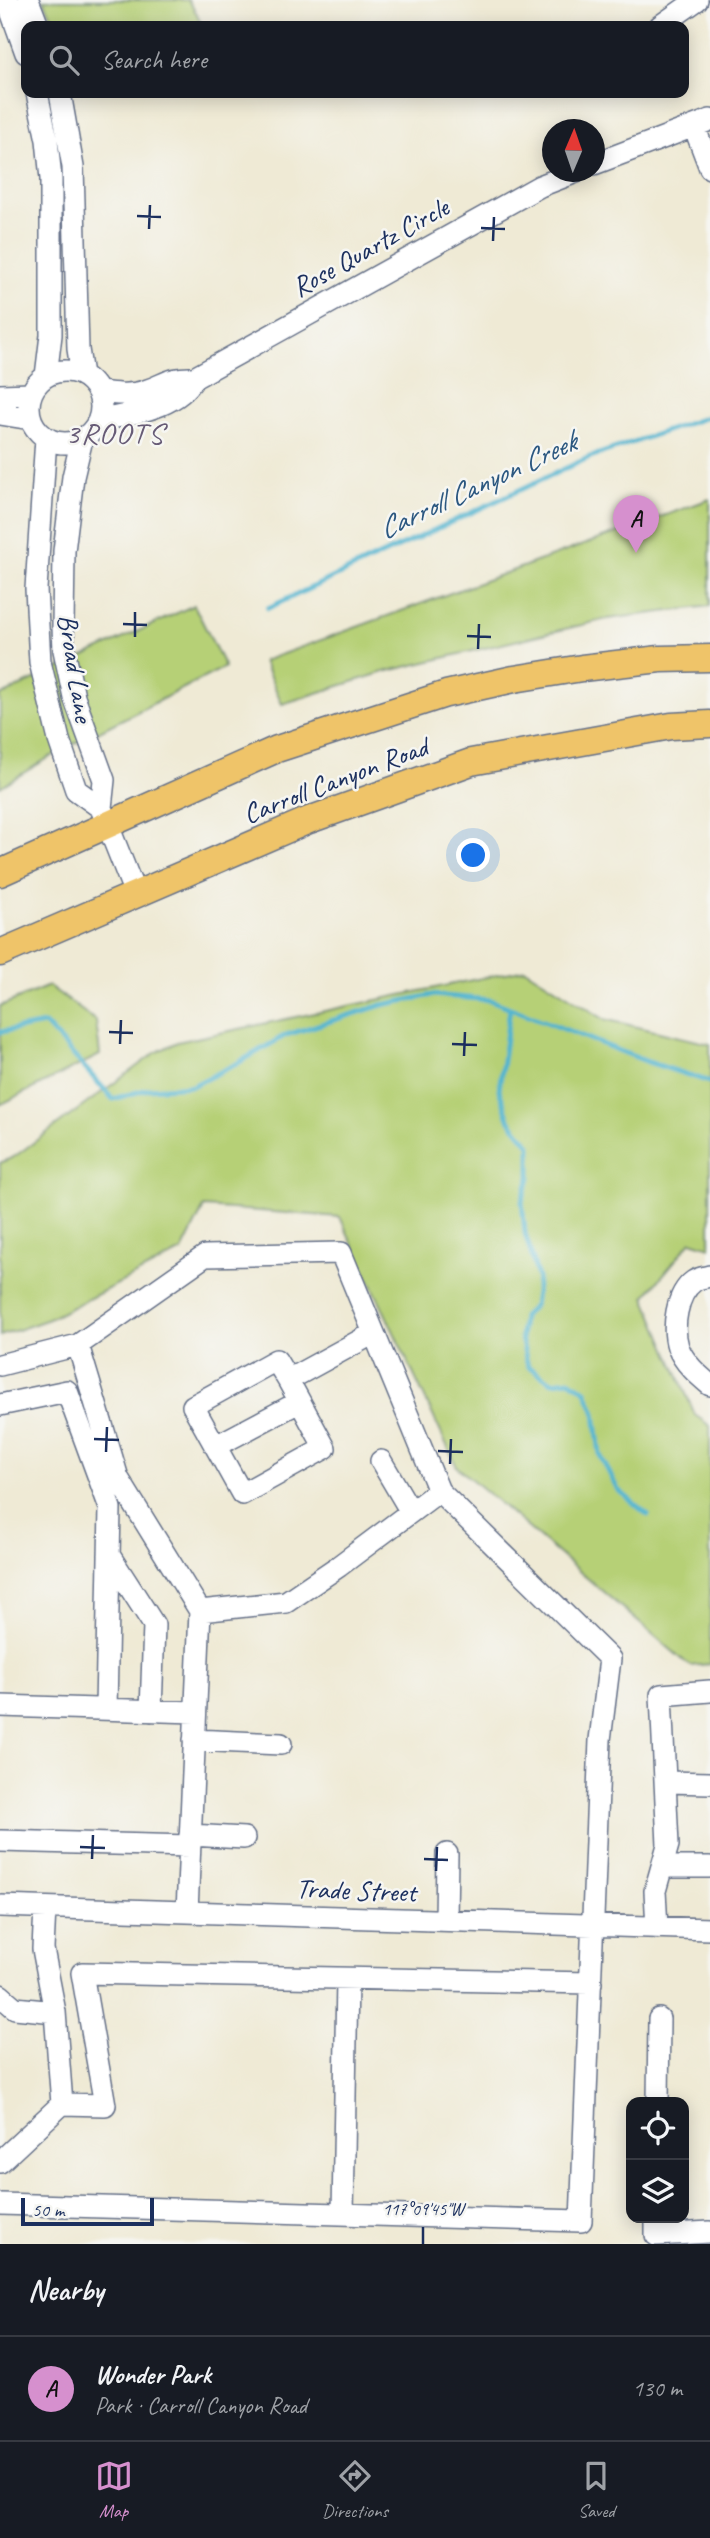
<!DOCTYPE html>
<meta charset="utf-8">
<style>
body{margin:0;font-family:Caveat,sans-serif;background:#242831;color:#f1f3f6}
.controls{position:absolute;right:21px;bottom:21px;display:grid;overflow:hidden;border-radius:14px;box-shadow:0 4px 18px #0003}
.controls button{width:63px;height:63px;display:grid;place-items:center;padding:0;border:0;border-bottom:2px solid #363941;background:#171b24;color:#f1f3f6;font:35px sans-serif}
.compass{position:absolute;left:542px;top:119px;width:63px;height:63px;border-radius:50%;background:#171b24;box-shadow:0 4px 18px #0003;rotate:2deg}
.scale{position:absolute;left:21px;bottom:18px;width:133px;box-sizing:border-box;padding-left:7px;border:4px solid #1b2f5e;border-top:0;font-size:19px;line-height:24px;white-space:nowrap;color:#1b2f5e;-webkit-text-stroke:5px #f6f6f2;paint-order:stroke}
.you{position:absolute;left:474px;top:856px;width:24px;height:24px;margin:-18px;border:5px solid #fff;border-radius:50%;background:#1a73e8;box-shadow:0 0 0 10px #1a73e833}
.badge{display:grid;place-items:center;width:46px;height:46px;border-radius:50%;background:#d690ce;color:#111;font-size:23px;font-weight:700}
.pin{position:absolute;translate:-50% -58px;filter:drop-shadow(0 2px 4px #0008)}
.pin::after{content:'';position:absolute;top:37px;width:24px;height:21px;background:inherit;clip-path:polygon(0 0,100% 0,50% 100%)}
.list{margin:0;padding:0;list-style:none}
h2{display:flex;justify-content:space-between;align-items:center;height:91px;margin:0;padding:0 28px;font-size:30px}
h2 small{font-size:23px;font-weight:400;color:#9ea1a6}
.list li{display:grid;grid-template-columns:46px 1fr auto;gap:21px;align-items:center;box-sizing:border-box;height:105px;padding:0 28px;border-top:2px solid #363941}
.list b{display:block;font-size:26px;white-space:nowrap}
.list p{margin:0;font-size:23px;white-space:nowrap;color:#9ea1a6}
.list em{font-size:23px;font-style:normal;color:#9ea1a6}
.icon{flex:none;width:38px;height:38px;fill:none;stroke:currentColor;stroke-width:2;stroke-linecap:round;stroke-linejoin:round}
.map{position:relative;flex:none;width:710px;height:2244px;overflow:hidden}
.search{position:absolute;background:#171b24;box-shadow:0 4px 18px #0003;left:21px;right:21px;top:21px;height:77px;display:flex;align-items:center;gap:18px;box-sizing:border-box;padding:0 24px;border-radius:14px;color:#9ea1a6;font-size:26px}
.sheet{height:196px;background:#171b24}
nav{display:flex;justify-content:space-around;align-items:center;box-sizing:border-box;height:98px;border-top:2px solid #363941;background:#171b24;font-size:19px;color:#9ea1a6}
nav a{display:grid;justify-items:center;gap:4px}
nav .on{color:#d690ce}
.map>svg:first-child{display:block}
</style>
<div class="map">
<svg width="710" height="2244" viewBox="0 0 710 2244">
<rect width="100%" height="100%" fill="#f6f6f2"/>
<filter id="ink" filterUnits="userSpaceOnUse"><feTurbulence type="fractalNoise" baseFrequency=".0143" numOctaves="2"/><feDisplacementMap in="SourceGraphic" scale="14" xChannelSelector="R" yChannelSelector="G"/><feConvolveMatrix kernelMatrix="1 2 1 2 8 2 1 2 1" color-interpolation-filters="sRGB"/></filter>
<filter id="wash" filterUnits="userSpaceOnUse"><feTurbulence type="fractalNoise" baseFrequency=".00686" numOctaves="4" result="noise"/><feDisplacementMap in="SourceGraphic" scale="28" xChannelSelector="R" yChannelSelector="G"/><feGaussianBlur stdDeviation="1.57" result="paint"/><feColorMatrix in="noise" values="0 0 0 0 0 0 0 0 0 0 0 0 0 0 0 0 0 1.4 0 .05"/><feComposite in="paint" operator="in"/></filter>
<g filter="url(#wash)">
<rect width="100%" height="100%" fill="#efead5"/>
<path fill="#b6d076" stroke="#68806a" stroke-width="2" d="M43 0H188L197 14 202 26H57Z
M710 499V606L607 619 384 672 282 704 263 661Z
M194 605 225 667 62 750 0 787V696Z
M525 969 604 1019 710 1044V1247L691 1241 645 1297 695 1415 710 1426V1664L690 1666 457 1467 340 1217 204 1207 182 1251 49 1319 0 1336V1163L14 1157 155 1053 177 1042Z
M49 986 96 1021 100 1055 0 1105V1006Z"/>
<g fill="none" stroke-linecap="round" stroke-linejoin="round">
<path stroke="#50b4cf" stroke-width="5" d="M268 608 590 457 710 416
M510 1008 499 1090 510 1121 530 1145V1178L522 1201 525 1233 538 1278 534 1306 523 1316 521 1338 528 1366 552 1382 569 1380 586 1391 595 1413 600 1455 618 1490 648 1515
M0 1032 45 1024 113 1099 148 1089 192 1086 238 1063 286 1035 382 1005 433 995 490 1000 648 1062 710 1082"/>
</g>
</g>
<g filter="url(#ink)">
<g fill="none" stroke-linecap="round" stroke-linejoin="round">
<g stroke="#657088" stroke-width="24">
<path id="minor" d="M7 0 26 53
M28 0 38 26
M660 26 697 0
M37 93 47 140 51 179V335L46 376
M60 93 73 167 78 349 82 375
M694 126 710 168
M594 164 710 120
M29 407a36 36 0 1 1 72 0a36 36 0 1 1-72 0Z
M99 392C114 394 130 396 145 391 167 384 168 377 194 378
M0 395 31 394
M0 414 31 419
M99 421C131 413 176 409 194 378L540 186 576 172
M46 438 36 589 40 662 59 740 76 790 101 808 136 896
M82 439 73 477 64 551 63 627 64 650 74 697 104 780 101 808
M710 1276C706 1277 698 1278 694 1281 676 1294 672 1328 678 1347 684 1363 698 1375 710 1385
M78 1345 205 1256 341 1253 439 1491 339 1566 286 1602 200 1611
M0 1365 78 1345 118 1478 200 1611 187 1912
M288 1380 276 1360 193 1406 242 1494 325 1448 288 1380 374 1333
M0 1405 67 1391 110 1508 106 1709
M216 1446 299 1402
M381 1461 411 1512
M109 1555 154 1625 151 1711
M0 1706 195 1712
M194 1740 281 1744
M667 1782 710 1783
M190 1835 244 1838
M0 1841 190 1846
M662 1867H710
M0 1906 710 1929
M45 1908 43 1949 55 2012
M446 1920 447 1854
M657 1928 655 1891 668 1845 661 1695 710 1691
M0 1995 15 2008 55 2012 62 2104 0 2162
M658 2102 659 2019
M62 2104 105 2105 82 1973 591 1983
M0 2204 581 2221 600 1740 610 1659 439 1491
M343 2214 347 1979
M656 2218V2235L710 2232"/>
</g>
<g stroke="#657088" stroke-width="29">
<path id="major" d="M0 873 277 749 446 694 514 679 582 668 660 659 710 658
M0 953 309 820 471 762 671 726 710 724"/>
</g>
<use href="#minor" stroke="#fff" stroke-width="21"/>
<use href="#major" stroke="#efc469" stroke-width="26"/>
</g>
</g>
<path fill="none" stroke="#1b2f5e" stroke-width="2.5" d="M137 216 161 217M481 228 505 229M149 229 150 205M493 241 494 217M123 624 147 625M467 636 491 637M135 637V612M478 649 479 624M109 1032 133 1033M120 1044 121 1020M452 1044 477 1045M464 1056 465 1032M94 1439 119 1440M438 1451 463 1452M106 1452 107 1427M450 1464 451 1439M80 1847 105 1848M92 1859 93 1835M424 1859 448 1860M436 1871 437 1847M423 2244V2227"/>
<g text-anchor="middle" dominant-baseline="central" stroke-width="5" stroke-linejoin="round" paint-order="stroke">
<g font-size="28" fill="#1b2f5e" stroke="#f6f6f2">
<text transform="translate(370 247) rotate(-29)">Rose Quartz Circle</text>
<text transform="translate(76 668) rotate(81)">Broad Lane</text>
<text transform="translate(335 780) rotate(-21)">Carroll Canyon Road</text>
<text transform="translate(356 1890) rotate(2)">Trade Street</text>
</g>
<g font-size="30" letter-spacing="2" fill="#675b76" stroke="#f6f6f2">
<text x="115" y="433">3ROOTS</text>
</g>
<g font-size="30" font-style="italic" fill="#2b5780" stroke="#f6f6f2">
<text transform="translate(477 485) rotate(-25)">Carroll Canyon Creek</text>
</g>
</g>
<g font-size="18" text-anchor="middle" fill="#1b2f5e" stroke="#f6f6f2" stroke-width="5" stroke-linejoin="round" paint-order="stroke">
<text x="423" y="2215">117°09'45"W</text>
</g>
</svg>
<div class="controls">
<button><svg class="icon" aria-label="locate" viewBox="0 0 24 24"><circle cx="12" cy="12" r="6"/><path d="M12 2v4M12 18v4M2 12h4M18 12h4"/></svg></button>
<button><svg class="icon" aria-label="layers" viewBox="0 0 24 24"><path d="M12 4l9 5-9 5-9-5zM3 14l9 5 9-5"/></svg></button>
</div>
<svg class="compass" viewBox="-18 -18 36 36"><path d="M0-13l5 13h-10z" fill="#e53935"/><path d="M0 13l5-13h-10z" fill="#9ea1a6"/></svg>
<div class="scale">50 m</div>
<div class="you"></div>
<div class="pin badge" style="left:636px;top:553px">A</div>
<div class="search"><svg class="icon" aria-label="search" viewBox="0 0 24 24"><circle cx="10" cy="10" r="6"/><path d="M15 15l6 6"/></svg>Search here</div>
</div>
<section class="sheet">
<h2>Nearby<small></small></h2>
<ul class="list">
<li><span class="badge">A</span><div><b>Wonder Park</b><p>Park · Carroll Canyon Road</p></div><em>130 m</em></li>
</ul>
</section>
<nav>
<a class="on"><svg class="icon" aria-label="map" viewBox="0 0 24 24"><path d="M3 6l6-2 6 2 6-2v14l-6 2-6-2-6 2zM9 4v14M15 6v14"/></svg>Map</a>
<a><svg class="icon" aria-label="directions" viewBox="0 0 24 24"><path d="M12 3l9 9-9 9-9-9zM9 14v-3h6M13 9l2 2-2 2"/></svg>Directions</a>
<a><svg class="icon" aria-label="saved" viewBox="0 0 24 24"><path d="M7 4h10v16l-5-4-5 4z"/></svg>Saved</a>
</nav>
